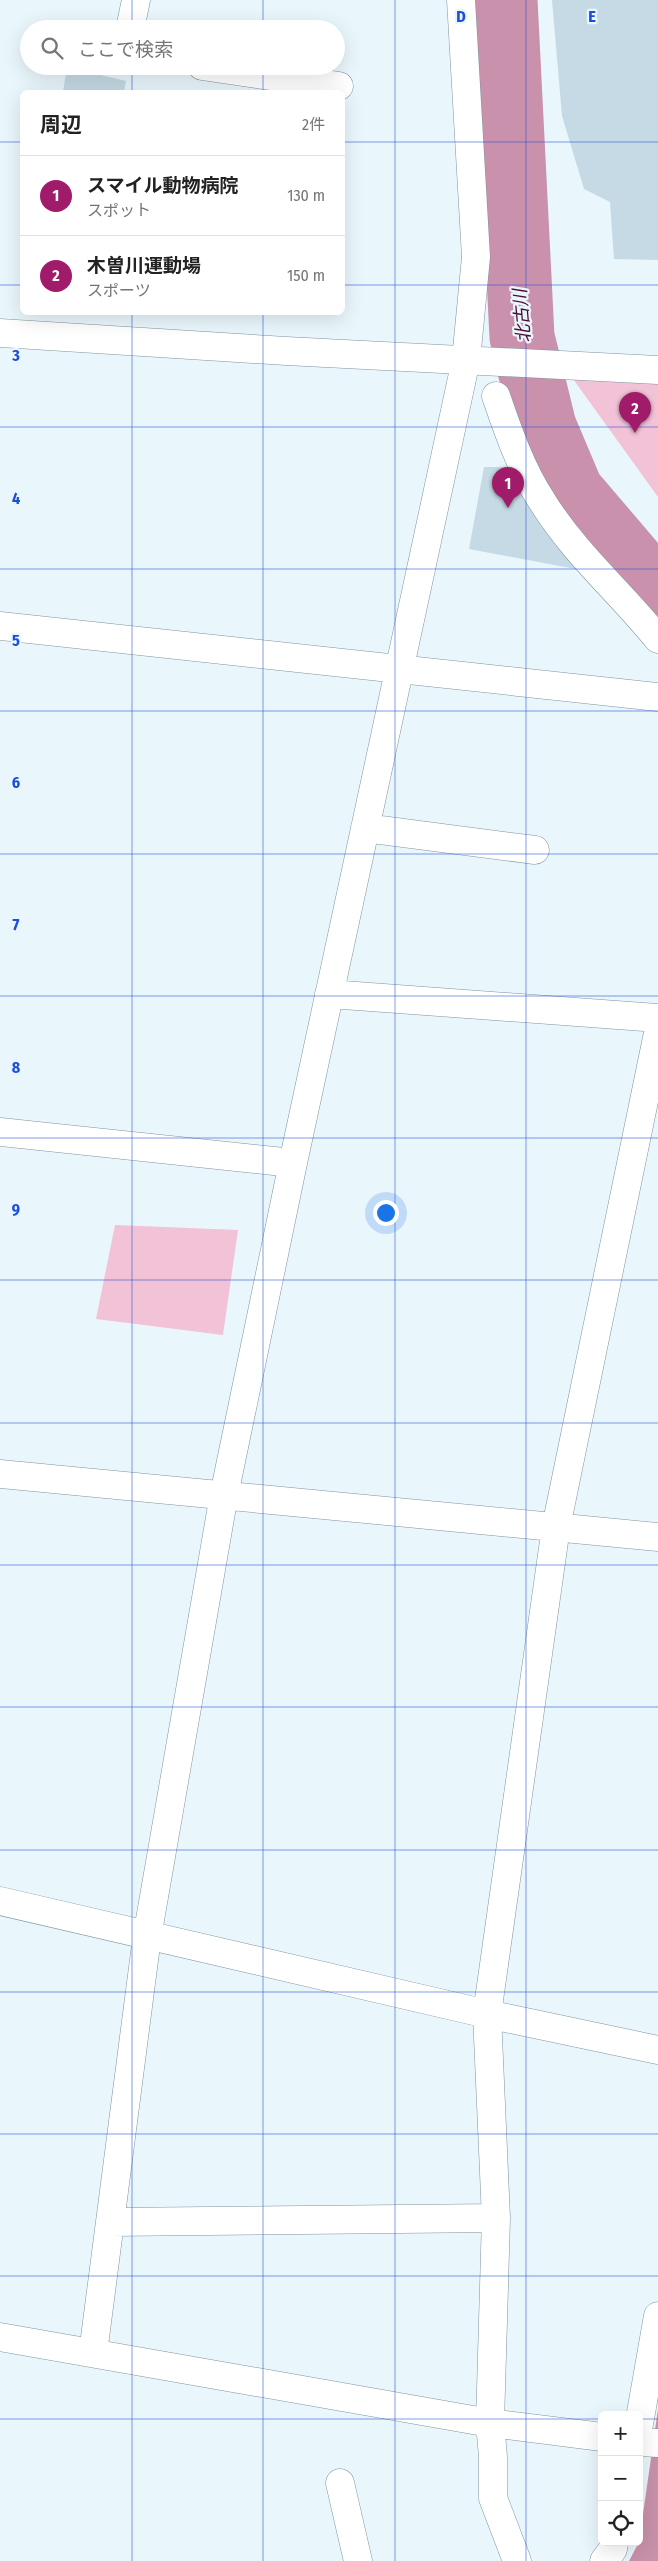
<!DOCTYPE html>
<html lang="ja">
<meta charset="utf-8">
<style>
body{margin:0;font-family:"Fira Sans Condensed","Noto Sans JP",sans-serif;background:#f2f2f2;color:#222}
.controls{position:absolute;right:15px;bottom:15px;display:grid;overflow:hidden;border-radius:8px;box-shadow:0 5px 20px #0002}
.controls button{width:45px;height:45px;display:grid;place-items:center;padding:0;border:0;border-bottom:1px solid #e0e0e0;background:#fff;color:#222;font:25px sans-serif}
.you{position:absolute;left:385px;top:1212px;width:18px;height:18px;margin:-12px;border:4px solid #fff;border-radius:50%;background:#1a73e8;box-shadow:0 0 0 8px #1a73e833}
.badge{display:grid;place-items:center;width:32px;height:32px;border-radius:50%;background:#a01c6b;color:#fff;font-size:16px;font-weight:700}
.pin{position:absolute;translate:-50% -41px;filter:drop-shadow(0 1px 2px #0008)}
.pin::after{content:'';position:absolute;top:26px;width:18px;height:15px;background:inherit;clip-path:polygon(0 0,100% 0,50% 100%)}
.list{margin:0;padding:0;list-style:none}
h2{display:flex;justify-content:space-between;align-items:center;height:65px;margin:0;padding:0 20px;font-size:21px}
h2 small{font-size:16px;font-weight:400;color:#767676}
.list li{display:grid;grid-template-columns:32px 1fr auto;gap:15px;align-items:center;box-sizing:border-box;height:80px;padding:0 20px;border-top:1px solid #e0e0e0}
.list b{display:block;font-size:19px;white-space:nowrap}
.list p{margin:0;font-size:16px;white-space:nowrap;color:#767676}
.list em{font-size:16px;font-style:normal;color:#767676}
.icon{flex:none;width:28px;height:28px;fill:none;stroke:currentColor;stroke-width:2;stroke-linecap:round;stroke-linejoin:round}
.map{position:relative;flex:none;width:658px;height:2561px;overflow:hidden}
.search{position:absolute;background:#fff;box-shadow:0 5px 20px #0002;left:20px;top:20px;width:325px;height:55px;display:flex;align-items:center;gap:12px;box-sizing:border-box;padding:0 18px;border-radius:28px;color:#767676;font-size:19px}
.panel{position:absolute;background:#fff;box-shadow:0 5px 20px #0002;left:20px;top:90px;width:325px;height:225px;border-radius:8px}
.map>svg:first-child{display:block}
</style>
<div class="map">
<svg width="658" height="2561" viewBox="0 0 658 2561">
<rect width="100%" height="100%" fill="#e9f6fc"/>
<path fill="#f2c2d7" d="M563 365 658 370V497Z
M115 1225 238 1230 223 1335 96 1319Z"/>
<path fill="#c991ab" d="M658 2409V2561H629L639 2542Z"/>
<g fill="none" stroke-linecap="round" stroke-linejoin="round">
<path stroke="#c991ab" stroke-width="65" d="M505 0 522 337 544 427 571 491 658 593"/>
</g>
<path fill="#c5dae5" d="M552 0H658V260L614 259 610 202 584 189 562 116Z
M67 67 126 81 124 92H63Z
M484 467H513L581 570 469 549Z"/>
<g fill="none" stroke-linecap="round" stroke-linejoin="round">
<g stroke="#80949e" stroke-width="29">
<path id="minor" d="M130 29 136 0
M202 66 339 86
M496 396C508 431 521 469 542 501 574 553 620 592 658 639
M0 626 658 697
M365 828 535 850
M329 994 658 1018
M0 1132 293 1163
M0 1474 658 1537
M0 1901 487 2014 658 2050
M110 2222 496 2218
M0 2337 490 2423 602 2437
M93 2353 147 1937 224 1495 293 1163 466 360 476 257 461 0
M639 2424 658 2316
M639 2442 658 2443
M340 2483 358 2561
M517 2561 493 2498V2457L490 2423 496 2218 487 2014 556 1527 658 1033
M604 2561 613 2549 614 2542"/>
</g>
<g stroke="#80949e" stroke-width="29">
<path id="tertiary" d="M0 333 286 351 658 370"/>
</g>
<use href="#minor" stroke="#fff" stroke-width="28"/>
<use href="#tertiary" stroke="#fff" stroke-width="28"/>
</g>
<path fill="none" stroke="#1d4ed8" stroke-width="1" stroke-opacity="0.55" d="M132 0V29M263 0V29M395 0V2561M526 0V2561M132 66V92M263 66V92M0 142H22M342 142H658M0 285H22M342 285H658M132 312V2561M263 312V2561M0 427H658M0 569H658M0 711H658M0 854H658M0 996H658M0 1138H658M0 1280H658M0 1423H658M0 1565H658M0 1707H658M0 1850H658M0 1992H658M0 2134H658M0 2276H658M0 2419H602M639 2419H658"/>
<g text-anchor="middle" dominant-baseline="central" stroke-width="4.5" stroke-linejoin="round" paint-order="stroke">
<g font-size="18" font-style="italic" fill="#4c0931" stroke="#e9f6fc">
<text transform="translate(522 316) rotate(-95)">北古川</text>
</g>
</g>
<g font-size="16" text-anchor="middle" font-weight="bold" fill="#1d4ed8" stroke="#e9f6fc" stroke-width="4.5" stroke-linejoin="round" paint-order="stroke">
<text x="461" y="22">D</text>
<text x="592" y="22">E</text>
<text x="16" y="361">3</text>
<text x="16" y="504">4</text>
<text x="16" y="646">5</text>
<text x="16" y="788">6</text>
<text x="16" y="930">7</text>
<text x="16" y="1073">8</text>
<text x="16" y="1215">9</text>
</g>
</svg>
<div class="controls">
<button>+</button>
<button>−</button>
<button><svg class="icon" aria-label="locate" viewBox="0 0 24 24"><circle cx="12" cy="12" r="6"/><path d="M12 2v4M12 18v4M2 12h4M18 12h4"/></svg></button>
</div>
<div class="you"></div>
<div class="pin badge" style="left:508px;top:508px">1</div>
<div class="pin badge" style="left:635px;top:433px">2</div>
<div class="search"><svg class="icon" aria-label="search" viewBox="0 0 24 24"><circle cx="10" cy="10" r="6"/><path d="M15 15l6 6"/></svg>ここで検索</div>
<section class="panel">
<h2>周辺<small>2件</small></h2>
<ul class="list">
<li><span class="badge">1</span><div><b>スマイル動物病院</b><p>スポット</p></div><em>130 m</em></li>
<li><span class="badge">2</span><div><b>木曽川運動場</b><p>スポーツ</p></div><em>150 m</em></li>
</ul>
</section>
</div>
